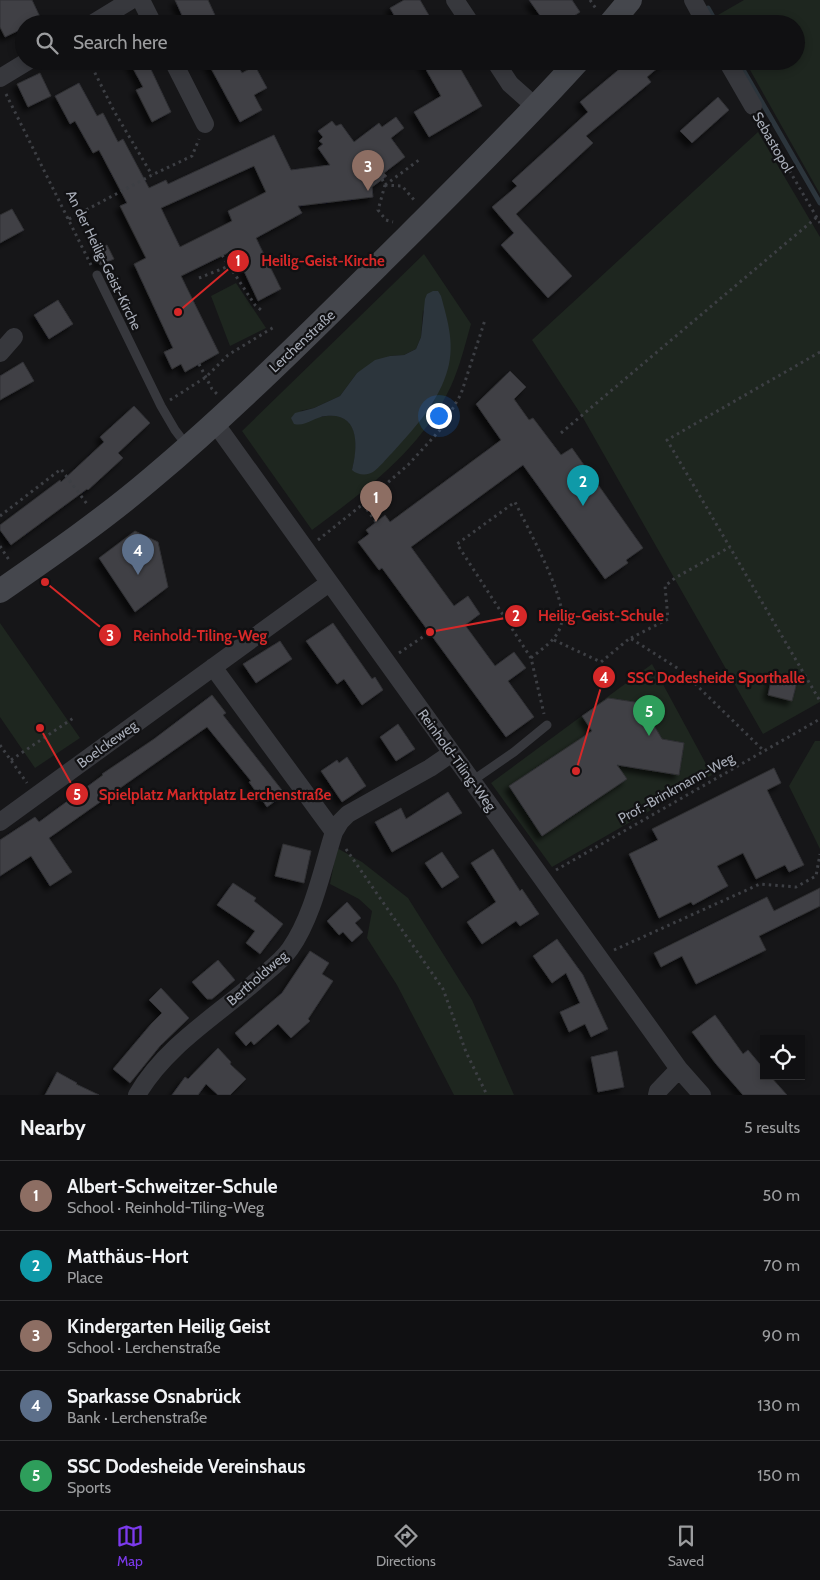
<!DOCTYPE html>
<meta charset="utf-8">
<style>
body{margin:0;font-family:Cabin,sans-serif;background:#19191b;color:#f1f3f6}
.controls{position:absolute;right:15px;bottom:15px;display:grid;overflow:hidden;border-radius:0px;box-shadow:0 2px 8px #0003}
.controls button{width:45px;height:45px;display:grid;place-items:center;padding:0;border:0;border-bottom:1px solid #303032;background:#101012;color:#f1f3f6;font:25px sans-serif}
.you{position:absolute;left:438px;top:415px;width:18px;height:18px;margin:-12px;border:4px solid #fff;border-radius:50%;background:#1a73e8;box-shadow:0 0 0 8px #1a73e833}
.badge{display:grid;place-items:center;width:32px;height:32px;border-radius:50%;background:#7c3aed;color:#fff;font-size:16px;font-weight:700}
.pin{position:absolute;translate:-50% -41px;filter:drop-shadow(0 1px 2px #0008)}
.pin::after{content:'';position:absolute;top:26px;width:18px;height:15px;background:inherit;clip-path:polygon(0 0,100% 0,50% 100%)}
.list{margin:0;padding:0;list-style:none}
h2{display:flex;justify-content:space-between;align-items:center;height:65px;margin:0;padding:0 20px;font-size:21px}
h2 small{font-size:16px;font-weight:400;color:#9c9d9f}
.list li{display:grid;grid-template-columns:32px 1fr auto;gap:15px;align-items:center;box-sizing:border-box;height:70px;padding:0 20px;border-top:1px solid #303032}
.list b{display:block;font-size:19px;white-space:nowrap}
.list p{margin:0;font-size:16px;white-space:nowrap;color:#9c9d9f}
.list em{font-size:16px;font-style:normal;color:#9c9d9f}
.icon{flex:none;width:28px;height:28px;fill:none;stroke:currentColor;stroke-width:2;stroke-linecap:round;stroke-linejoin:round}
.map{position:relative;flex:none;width:820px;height:1095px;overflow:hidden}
.search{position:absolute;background:#101012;box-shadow:0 2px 8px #0003;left:15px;right:15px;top:15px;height:55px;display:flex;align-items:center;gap:12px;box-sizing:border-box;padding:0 18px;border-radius:28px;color:#9c9d9f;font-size:19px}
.sheet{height:415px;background:#101012}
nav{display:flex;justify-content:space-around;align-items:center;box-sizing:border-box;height:70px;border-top:1px solid #303032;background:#101012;font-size:14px;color:#9c9d9f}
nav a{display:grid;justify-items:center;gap:2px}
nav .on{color:#7c3aed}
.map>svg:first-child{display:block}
</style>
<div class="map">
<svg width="820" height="1095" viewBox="0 0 820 1095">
<defs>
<filter id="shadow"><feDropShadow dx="-4.5" dy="4.5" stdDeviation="2.5" flood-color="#0009"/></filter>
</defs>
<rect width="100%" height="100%" fill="#161618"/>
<path fill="#1e261f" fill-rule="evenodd" d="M744 0H820V194L745 61H796V24H723L718 15Z
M758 132 820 237V702L763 734 582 416 532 340Z
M424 254 471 324C465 345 460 366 451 386 421 450 367 489 312 530L242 431ZM423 310 446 374 433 403 352 470C357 452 361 423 338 416 331 414 325 417 319 417 313 418 306 413 300 411L314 408 340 396 357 373 390 356 404 355 416 349 421 337Z
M236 283 266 328 230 346 211 296Z
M0 623 80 738 35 768 0 717Z
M652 664 712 775 552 867 491 783Z
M815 741H820V849L789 786Z
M337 848 362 862 408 898 472 1000 514 1095H454L397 985 367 938 372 911 359 899 330 884Z"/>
<path fill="#2c353c" d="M433 291H438L441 296C448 322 456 347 446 375 436 405 413 430 392 453 386 459 380 467 373 472 367 476 357 475 352 470 358 447 360 412 326 416 314 417 306 427 294 424L291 418 295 413 314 408 340 396 357 373 375 360 390 356 404 355 416 349 421 337 425 299 427 294Z"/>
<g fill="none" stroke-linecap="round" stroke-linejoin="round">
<path stroke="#2c353c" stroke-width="5" d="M708 8 717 24
M738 61 820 203"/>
</g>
<path fill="#404145" stroke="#303034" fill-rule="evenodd" filter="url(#shadow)" d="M0 0H32L41 19 32 24H24V28L5 37 0 27Z
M175 0H208L219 24H186Z
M404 0H420L434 24H399L390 8Z
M529 0H572L580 12 562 24H546Z
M129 61H147L171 112 152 122 136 90 143 87Z
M207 61H235L242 73 255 66 267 88 254 95 262 110 240 122Z
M421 61H456L482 106 429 137 414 112 441 96Z
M629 61H666L647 77 651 82 586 136 593 143 516 214 572 276 548 298 501 245 514 233 492 207 517 186 512 181 588 112 580 102Z
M40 73 51 96 28 107 17 84Z
M79 83 97 116 103 113 118 142 123 139 149 188 166 180 168 184 274 135 291 170 330 165 318 148 323 144 319 141 323 137 318 131 332 121 336 126 341 124 354 142 379 123 382 127 396 117 404 128 391 138 405 157 384 173 387 176 372 187 373 197 298 206 302 213 256 238 281 289 258 301 234 250 181 276 219 353 185 372 181 364 172 369 164 352 173 348 134 264 146 258 120 206 127 203 99 150 93 153 75 121 70 124 55 96ZM254 166 266 192 228 211 232 221 180 247 161 208Z
M718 97 729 110 692 143 680 131Z
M12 209 24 230 0 243V215Z
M107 245 114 259 100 265 93 251Z
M58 300 73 324 49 339 34 315Z
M23 362 34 381 0 400V376Z
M510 371 526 387 514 399 529 420 533 418 561 455 572 448 643 548 626 560 628 563 605 579 523 465 411 547 454 606 468 596 480 614 465 625 495 666 514 652 526 668 508 681 534 717 506 737 382 568 379 570 358 542 369 534 366 530 385 515 390 522 501 440 476 404Z
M134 406 150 423 118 453 123 458 88 490 87 489 11 545 0 530V525L60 480 61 482 104 442 100 437Z
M135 531 158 542 168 587 135 612 99 558Z
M333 623 372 679 375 677 383 690 362 705 344 679 337 684 306 641Z
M280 641 292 659 256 683 243 664Z
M773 672 798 678 792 701 768 695Z
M212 695 226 713 223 715 285 794 267 807 249 782 251 781 207 727 49 838 72 872 50 886 31 856 0 876V840L35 817 39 822 103 775 102 774 154 739Z
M608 698 654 705 652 722 662 739 684 743 679 775 617 765 627 779 542 836 509 786 592 731 582 716Z
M398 724 415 749 396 761 380 737Z
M347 757 366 786 342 802 321 771 337 760 339 763Z
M774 768 781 783 767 790 804 865 789 872 785 865 756 879 743 853 717 866 728 886 693 905 691 902 659 918 629 854 658 840 652 829Z
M448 792 462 813 392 852 375 822 401 808 406 819Z
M283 844 311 851 304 883 275 876Z
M493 849 520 891 522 889 539 914 520 926 516 921 482 944 467 922 496 902 471 863Z
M442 852 459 877 442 888 425 863Z
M233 883 256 898 254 901 283 924 260 954 246 943 255 931 217 905Z
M820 888V906L759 936 766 950 696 984 682 956 661 967 654 953 767 897 774 911Z
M347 902 361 918 355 923 363 932 352 942 343 932 339 935 327 921Z
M557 939 583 975 608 1029 591 1037 585 1024 569 1032 560 1012 580 1003 566 973 552 983 533 956Z
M310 951 329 963 322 974 333 981 308 1019 310 1021 291 1038 278 1024 254 1045 251 1041 246 1046 235 1033 282 993Z
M218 960 235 980 212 999H207L192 982Z
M161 988 189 1018 160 1046 130 1083 113 1069 151 1024 162 1013 149 1000Z
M715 1015 743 1054 748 1050 764 1069V1076H770L787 1095H743L716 1064 692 1032Z
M218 1048 231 1062 230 1064 246 1079 230 1095H218L206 1084 198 1095H172L185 1077 188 1079Z
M617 1051 624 1087 598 1092 591 1057Z
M57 1072 77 1083 76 1084 99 1095H45Z"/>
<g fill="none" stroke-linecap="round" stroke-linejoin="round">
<path stroke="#3d3f44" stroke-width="3" stroke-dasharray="2.5 4" stroke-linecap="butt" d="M590 0 597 10
M89 61 114 111 152 175
M6 94 91 265
M760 120 820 223
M382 179 385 185 378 210 386 220 393 222
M385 185 402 186 415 201
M385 185 419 160
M69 219 152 175 192 156 199 139
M222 255 255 305 261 310
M199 278 229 266 237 256
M820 352 667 440 820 701
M199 364 212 389 217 394
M170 400 206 377 228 355 274 327
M561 433 817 217
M363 504 376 522
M0 516 61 469 87 504
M318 540 363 504 408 465 441 429 461 394 485 320
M0 546 9 560
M631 638 668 619 665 586 675 578 730 547
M554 640 601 662 630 638 682 671 764 751
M399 653 430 632
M531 658C544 647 560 638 562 620 565 595 527 527 515 502L457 544 531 658 544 714
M0 745 27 783
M11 760 75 717
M346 849 443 989 466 1052 487 1095
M556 870 820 719
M614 950 760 884 796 887 816 876 820 854"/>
<path stroke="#37383d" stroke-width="9" d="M97 275 161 406 175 430 188 447
M472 781 514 752 547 725"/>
<path stroke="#37383d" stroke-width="18" d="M141 0 153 24
M455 0 471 24
M693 0 706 24
M92 24 131 0
M173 61 205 124
M495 61 510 84 537 108
M727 61 753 106
M0 78 28 61
M0 353 14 337
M215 423 679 1069 702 1095
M213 667 334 832
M0 822 329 583
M137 1095C165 1047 213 1018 254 983 266 972 281 962 290 949 313 916 322 870 334 832L340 822 348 814 430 768 452 753
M657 1095 658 1091 679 1069"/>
<path stroke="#45474d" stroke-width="24" d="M610 24 630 0
M0 591C52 555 104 519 152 478 241 403 324 319 407 237 465 179 523 122 578 61"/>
</g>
<g text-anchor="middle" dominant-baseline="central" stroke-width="4.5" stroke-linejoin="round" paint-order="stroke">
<g font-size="14" fill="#a8adb8" stroke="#111113">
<text transform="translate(773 142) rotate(60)">Sebastopol</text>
<text transform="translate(104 260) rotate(64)">An der Heilig-Geist-Kirche</text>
<text transform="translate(302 341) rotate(-43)">Lerchenstraße</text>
<text transform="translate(107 744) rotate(-36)">Boelckeweg</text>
<text transform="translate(457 760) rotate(54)">Reinhold-Tiling-Weg</text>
<text transform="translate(676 788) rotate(-29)">Prof.-Brinkmann-Weg</text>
<text transform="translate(257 978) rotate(-41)">Bertholdweg</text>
</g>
</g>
<path fill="none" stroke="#d62828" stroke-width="2" d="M178 312L238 261M430 632L516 616M45 582L110 635M576 771L604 677M40 728L77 794"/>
<g fill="#d62828" stroke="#111113" stroke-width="2">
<circle cx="178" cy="312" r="5"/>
<circle cx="430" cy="632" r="5"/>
<circle cx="45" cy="582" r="5"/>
<circle cx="576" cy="771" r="5"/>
<circle cx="40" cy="728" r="5"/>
<circle cx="238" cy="261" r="12"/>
<circle cx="516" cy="616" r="12"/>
<circle cx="110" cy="635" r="12"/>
<circle cx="604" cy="677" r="12"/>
<circle cx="77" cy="794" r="12"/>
</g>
<g font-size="15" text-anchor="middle" font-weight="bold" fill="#fff">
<text x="238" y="266">1</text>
<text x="516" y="621">2</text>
<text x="110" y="641">3</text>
<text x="604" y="683">4</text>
<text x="77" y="800">5</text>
</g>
<g font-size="15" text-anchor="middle" font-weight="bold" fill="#d62828" stroke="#111113" stroke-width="4.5" stroke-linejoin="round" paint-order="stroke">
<text x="323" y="266">Heilig-Geist-Kirche</text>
<text x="601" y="621">Heilig-Geist-Schule</text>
<text x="200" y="641">Reinhold-Tiling-Weg</text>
<text x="716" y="683">SSC Dodesheide Sporthalle</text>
<text x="215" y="800">Spielplatz Marktplatz Lerchenstraße</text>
</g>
</svg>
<div class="controls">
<button><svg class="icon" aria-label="locate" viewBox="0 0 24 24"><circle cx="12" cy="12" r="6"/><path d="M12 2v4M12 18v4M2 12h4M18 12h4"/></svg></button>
</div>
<div class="you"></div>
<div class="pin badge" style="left:376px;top:522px;background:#8d6e63">1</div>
<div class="pin badge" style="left:583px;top:506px;background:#0f9aa8">2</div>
<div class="pin badge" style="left:368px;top:191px;background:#8d6e63">3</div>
<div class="pin badge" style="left:138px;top:575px;background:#5c6f8a">4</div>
<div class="pin badge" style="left:649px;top:736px;background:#2e9e5b">5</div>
<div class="search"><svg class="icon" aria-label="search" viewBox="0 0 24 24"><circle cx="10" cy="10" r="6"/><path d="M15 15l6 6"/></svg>Search here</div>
</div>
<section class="sheet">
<h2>Nearby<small>5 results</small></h2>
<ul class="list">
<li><span class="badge" style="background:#8d6e63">1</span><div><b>Albert-Schweitzer-Schule</b><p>School · Reinhold-Tiling-Weg</p></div><em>50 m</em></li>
<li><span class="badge" style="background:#0f9aa8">2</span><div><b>Matthäus-Hort</b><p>Place</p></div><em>70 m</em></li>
<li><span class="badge" style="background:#8d6e63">3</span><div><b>Kindergarten Heilig Geist</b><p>School · Lerchenstraße</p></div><em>90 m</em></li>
<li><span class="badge" style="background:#5c6f8a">4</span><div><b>Sparkasse Osnabrück</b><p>Bank · Lerchenstraße</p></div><em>130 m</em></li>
<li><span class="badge" style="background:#2e9e5b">5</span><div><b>SSC Dodesheide Vereinshaus</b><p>Sports</p></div><em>150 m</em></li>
</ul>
</section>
<nav>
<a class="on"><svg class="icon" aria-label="map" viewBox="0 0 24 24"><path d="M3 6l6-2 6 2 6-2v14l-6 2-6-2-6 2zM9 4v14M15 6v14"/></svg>Map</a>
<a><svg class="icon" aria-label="directions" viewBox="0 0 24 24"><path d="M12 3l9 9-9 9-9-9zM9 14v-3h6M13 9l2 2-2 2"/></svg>Directions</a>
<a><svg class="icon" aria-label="saved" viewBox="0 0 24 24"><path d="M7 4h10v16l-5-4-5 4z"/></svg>Saved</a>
</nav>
